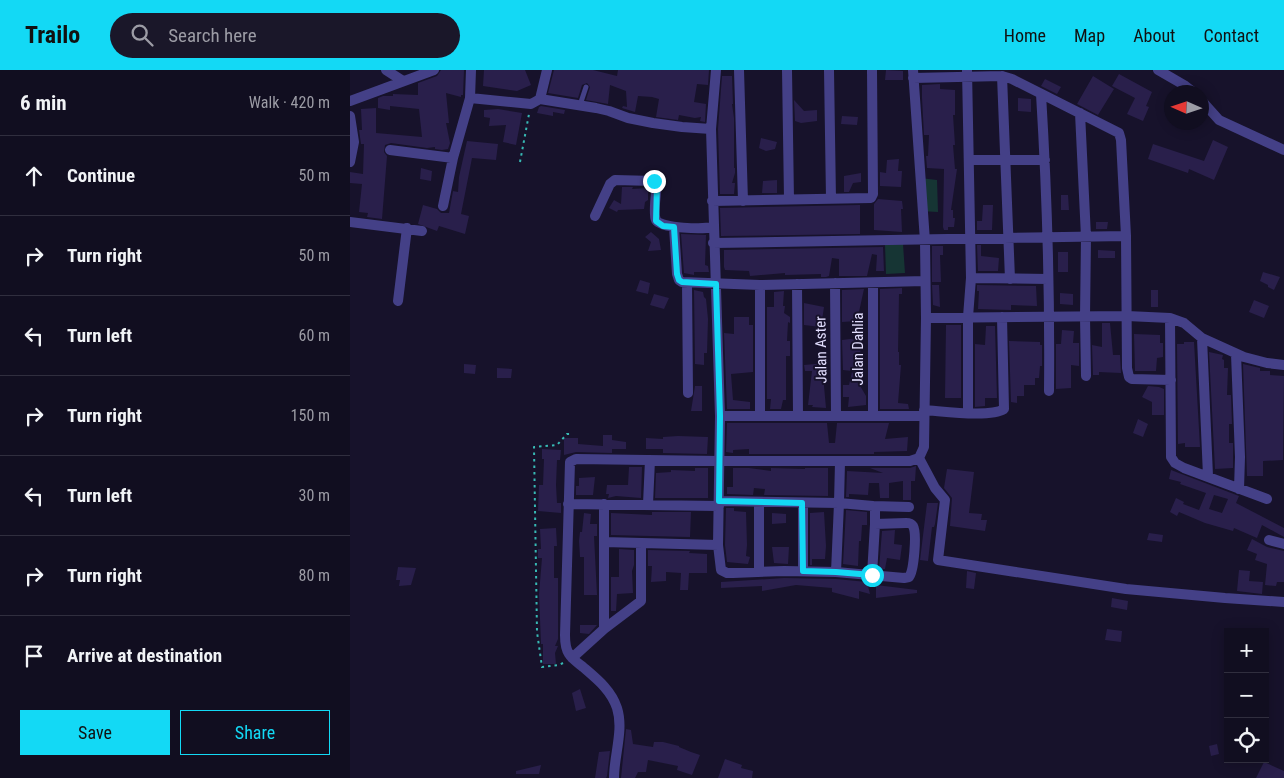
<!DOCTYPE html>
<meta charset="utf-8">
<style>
body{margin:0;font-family:"Roboto Condensed",sans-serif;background:#1a1729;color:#f1f3f6}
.controls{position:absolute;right:15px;bottom:15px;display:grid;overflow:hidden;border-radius:0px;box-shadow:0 2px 12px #0003}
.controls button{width:45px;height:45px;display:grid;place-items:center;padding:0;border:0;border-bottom:1px solid #302e3e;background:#110e20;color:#f1f3f6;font:25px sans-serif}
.compass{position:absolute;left:814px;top:15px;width:45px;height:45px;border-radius:50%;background:#110e20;box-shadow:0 2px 12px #0003;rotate:273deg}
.stop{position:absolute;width:15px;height:15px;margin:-11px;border:4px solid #13d9f5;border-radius:50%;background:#fff}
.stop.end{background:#13d9f5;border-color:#fff;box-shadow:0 1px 5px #0008}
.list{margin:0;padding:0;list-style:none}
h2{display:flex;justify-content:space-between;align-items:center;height:65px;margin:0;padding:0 20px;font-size:21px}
h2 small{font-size:16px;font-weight:400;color:#9c9ca5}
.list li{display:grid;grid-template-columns:32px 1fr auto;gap:15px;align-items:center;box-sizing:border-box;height:80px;padding:0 20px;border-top:1px solid #302e3e}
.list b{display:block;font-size:19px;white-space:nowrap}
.list em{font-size:16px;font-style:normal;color:#9c9ca5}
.actions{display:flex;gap:10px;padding:15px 20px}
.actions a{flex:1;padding:11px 0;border:1px solid #13d9f5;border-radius:0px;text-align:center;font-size:18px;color:#13d9f5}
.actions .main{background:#13d9f5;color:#111}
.icon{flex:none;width:28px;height:28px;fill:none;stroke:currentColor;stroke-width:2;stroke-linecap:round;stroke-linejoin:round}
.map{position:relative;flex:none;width:934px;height:708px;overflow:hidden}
header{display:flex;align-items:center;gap:30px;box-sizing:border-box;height:70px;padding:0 25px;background:#13d9f5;color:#111}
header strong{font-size:24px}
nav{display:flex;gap:28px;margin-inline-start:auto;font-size:18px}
.search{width:350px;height:45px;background:#1a1729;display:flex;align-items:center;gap:12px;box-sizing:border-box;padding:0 18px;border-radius:28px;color:#9c9ca5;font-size:19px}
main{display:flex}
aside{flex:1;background:#110e20}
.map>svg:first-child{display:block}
</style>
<header>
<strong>Trailo</strong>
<div class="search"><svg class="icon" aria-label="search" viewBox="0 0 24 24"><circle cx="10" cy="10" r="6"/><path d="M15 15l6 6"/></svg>Search here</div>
<nav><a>Home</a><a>Map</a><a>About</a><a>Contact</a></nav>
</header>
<main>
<aside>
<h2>6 min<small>Walk · 420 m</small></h2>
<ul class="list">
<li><svg class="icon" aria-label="ahead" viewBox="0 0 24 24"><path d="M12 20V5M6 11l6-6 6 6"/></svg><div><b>Continue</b></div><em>50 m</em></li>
<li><svg class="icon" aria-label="right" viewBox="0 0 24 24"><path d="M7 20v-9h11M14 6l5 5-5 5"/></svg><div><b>Turn right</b></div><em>50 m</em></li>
<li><svg class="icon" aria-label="left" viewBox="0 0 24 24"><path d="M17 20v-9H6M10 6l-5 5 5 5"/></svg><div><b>Turn left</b></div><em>60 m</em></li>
<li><svg class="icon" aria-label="right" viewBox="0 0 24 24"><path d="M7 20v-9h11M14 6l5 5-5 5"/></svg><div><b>Turn right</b></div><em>150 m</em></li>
<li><svg class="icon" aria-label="left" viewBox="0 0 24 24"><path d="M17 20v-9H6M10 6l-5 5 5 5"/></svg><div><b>Turn left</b></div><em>30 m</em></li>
<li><svg class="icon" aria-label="right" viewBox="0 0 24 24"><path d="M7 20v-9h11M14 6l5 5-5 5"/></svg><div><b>Turn right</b></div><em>80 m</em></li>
<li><svg class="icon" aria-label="arrive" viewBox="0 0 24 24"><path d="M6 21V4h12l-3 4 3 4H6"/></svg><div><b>Arrive at destination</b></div></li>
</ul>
<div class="actions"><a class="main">Save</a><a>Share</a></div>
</aside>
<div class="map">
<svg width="934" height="708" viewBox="0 0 934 708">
<rect width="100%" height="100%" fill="#17122b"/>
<path fill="#163534" d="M570 108 587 110 588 142 570 141Z
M553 174 555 203 536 204 535 175Z"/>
<path fill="#291f4b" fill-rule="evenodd" d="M91 0H114L113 25H111V27L96 23 99 53H96L100 73 98 79 92 80 85 79V77L77 78 41 73 35 75 34 82 37 86 32 149 17 147 18 143 9 142 12 114 0 113V102L13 104 14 74H11L9 60H12L11 39 26 38V63L72 67 69 39 40 36V40L28 38V28L33 26H43V24L68 25V13L87 6Z
M134 0H175L181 15 167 21 133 16Z
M204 0H243L267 6 268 0H359L358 15 347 14 344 32 356 34 355 52 350 51 351 47 345 48 329 45 328 50 306 47 309 29 302 27 288 26 285 42 272 38 273 36 277 37 276 21 260 15 258 34 236 30 240 17 237 13 232 15 228 28 198 23Z
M536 0 553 1V10H535Z
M769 4 802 22 796 36 799 37 793 51 777 44 785 28 762 16Z
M372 6H382L383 34H382L384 48V98H385V103L382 113H385L384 124H370L368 59Z
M743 6 764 19 748 45 727 34Z
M695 9 711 17 707 24 691 16Z
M590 14V19L605 20V45H603L605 75H603L605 99H607L601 140H603V148H605L604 157H598V160H594L593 157 594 99 577 98 576 86H578L579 65H574L572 28V15Z
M668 28 681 29V42L668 41Z
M444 30 454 41 467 40V51L451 53 445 51Z
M191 36 215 40 214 44 203 42V46L187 43 189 37Z
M148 39 172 43 166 75 153 72 156 55 139 56 140 48 134 47V40Z
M492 46 508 47 507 55 491 54Z
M411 68 427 72 425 79 416 81 409 78Z
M863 70 878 77 864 110 839 99 838 103 798 89 803 74 854 91Z
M117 71 148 74 146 90 122 88 111 144 119 146 115 164 89 156 87 161 68 154 73 135 87 139 91 143H99L103 121 108 122 109 107Z
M549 89 548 101H552L551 117 530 116V102L536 103 537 90Z
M71 98 82 101 81 111 70 109Z
M511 103V112L503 113 499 122H494V106Z
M427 110V123H412L413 111Z
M272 117H283L282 119 298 118V130L295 132 294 139 268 140 267 142 259 138 264 130 271 134Z
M711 125H718L719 140H711Z
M528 129 552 131 553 139H551L552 162 524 160V134Z
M510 135V164L371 166 370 138Z
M633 135H643L642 160H627V151H632Z
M746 152H758L757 159H746Z
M301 162 309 169 311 180 298 181 301 172 295 167Z
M331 164 356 165 355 195 358 196 359 202H344V205L334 203Z
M627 175H631V186L649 188 648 201H628Z
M582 176H593V185H590L591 212H582Z
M533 177 534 201H526L527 185 522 184 517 206H489V189L482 188 479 206 476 207H471V204L435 205V203L400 206 399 201 375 200 374 197V180Z
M748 180 765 181V188H748Z
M708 182H718V202H708Z
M913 202 930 207 924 220 918 217V215L910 211Z
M290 210 300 213 298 224 286 221Z
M582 215H589L590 237 583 235Z
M627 215 686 216 687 236 661 235V240L628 239 629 221H627Z
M552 218V224H549L548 282H549V295H551L548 333 558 334 559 339H530V219Z
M514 219 507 251 492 252V220Z
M344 220 353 222 354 227 356 229 358 249 357 283H354V295L345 294Z
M801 220H808V237H801Z
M434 221 433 236H435L434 243 440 247V253L438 252 437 271H440V286H436V330H433L431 339H420L421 329H417V237H424V222Z
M710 223 723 224V235L710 234Z
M304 224 319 228 314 239 300 235Z
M904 230 919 236 914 248 899 242Z
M454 233 474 237 471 257 454 255Z
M384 247H399V255H403V302L381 304 383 330 400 332V339H377L374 263 384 264Z
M752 253H760L763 285H770L771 303 749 302V305H743L742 275 752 277Z
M596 255H611V328H595Z
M636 256H645L647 328H635V336L625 337V274L635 275Z
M712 260 724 261 723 273H729V296L721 295V318L706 319V274H711Z
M784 264 810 265V273H813V287L807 288 806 301H785Z
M500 269 510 270 511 302 493 300 492 270Z
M659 271 690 272V275H692V296H690L689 308H685V315H674V326H667V333L661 332Z
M834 272H844L850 377H835V373L828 374 827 274H834Z
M859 282 873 285 872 289 874 290V298H878L877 325H881L882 354H879V373H883V398L865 399Z
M477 293 474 316 476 338 462 337 463 335H458L462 301H455L454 295Z
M114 294 126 295 125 304 114 303Z
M893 294 910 298V301H920V305L934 306 933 390 913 391V406H897Z
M147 298 162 299 161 308H147Z
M502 302 516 326V335L498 337 499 327H493V315H499Z
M345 316H352V341H341Z
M798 316 809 317 814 319V345H802V332L792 327Z
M788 349 798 354 793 367 783 363Z
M377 353H477L479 373H485L487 353H539L535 369 558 367 557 381 524 382V384H399V379L383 380V383L376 382Z
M253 365H262V370L276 372V379H262V383L226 382 214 385V368H228V374L253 376Z
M328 366 358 367 357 384 313 383V379H296V368L313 369V367Z
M192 379 211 380 210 390H207L206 415 207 433H211V443L188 441 189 415H193L194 389H192Z
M566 396 565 411H561V430H553V411L539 413V428H530L529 413H519L518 425 499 424V427H496L497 401 533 403 520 398H560Z
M279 397H292L291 428 266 426 258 428 259 424H256L257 415H278Z
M345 398H358V428H305L306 403 321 402V400L345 401Z
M383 398H399L421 401V398L455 399V398H478V426L414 425 415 419 404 418 403 425 377 424V417H383Z
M597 399 624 402 619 443 632 444 631 450H637L635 461 600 456 602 428 594 418Z
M821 400 889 426 886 433 934 458V467L912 455 907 468 884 458 883 461 855 453 829 442 827 446 820 442 826 428 834 432 833 434 849 440 856 423 830 414 831 412 819 409ZM864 425 878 429 872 443 859 439Z
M245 407 243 425H226V416H229V408Z
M577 433H588L585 454 584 457H582L578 491 570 490Z
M376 438H384V441L396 442 397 475 396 486 400 487 398 494 377 492 375 475Z
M496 440 517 442V455H512L511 471H509L508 496 493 494Z
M302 442H341L340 467 261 465V443L302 445Z
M474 442 476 476 475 489H462V495H460V443Z
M234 443 241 444 240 454H247V466H244L247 525H234V487H230L229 471 230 462H232Z
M422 443 436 444V453L422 454Z
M206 458 207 476H204V508H208V569L205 576H208L205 583 206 594H193V574H191L189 524 192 488H188V479H191L190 459Z
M545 460 544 474 552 475 550 490 537 488 535 499H529L532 461Z
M799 463 813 465 812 472 797 470Z
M902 469 917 477 934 481V512H927L926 516 915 515 917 494 905 490 907 484 897 480Z
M422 477H439L438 494 424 493Z
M269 479 284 480V495L282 501 283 523 267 524 266 541H261V507H269Z
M298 480 340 481 339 483 357 484V503H339L338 520H330L331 503 316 502V511L301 512 302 496H298Z
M48 497 66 498 61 515 49 516 50 510H46Z
M889 500 900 501 899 511 913 512 912 524 887 521Z
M617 501 626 503 624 519 616 518Z
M434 508 486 509 517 512 520 524 509 521V529L482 522V518L446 515 412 521V516L371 518V512Z
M526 515 567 520V523L526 528Z
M762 528 778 531 777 540 761 537Z
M230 555H247L239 564 230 563Z
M757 559 772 561 771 572 755 570Z
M230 619 236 638 226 641 222 623Z
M276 659 281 660 283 674 303 677 304 672H313L329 676V677L341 682 350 685 342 705 327 700 328 696 298 690 296 702H288L285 708H271Z
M867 674 869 684 861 686 859 676Z
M260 681 257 706 256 708H245L249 682Z
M375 689 392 695 391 698 403 701 402 708H368Z
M914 692 934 701V708H906Z
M191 695 189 704H166V701Z"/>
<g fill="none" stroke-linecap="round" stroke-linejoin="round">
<path stroke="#37b9b4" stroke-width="2" stroke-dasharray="2.5 4" stroke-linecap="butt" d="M170 92 179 44
M213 593 209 595 192 597 187 562 184 377 207 375 217 364H220"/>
<path stroke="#444087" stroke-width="5" d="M230 35 236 17"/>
<path stroke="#444087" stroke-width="10" d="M36 0 53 11
M121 0 120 28 181 34 190 29 246 38 259 41 278 48 303 53 332 57 361 59
M366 0 361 59 370 346 368 475 371 500 377 503H383L434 501 486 502 554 508 559 507C564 501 567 463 563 456 561 453 559 453 556 453L525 454V440L523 436 489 433 369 431
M389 0 393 131
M437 0 439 129
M479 0 481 129
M617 0 621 208 618 247V343
M808 0 834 15 843 22
M652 6 660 209
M563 8 652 6 662 9 769 63 771 70 776 166 777 298 779 307 782 309 821 310
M691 24C697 123 700 222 699 321
M190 29 197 0
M0 31 84 0
M852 31 869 50 934 80
M730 43 736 167 735 247 736 306
M0 46 4 72 0 92
M40 80 103 88 93 136
M103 88 120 28
M619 90H695
M362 131 521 128 523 124 522 0
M245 146 260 114 265 110 304 111 307 115C306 123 303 144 306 150 311 159 354 159 363 157
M0 152 72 161
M324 157 327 204 329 210 332 212 410 215 575 211
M363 173 776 166
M621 208 698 209
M337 213 338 323
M485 213 486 346
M523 213V346
M447 214 448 346
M48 231 57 158
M576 248 777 246 820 248 834 253 852 268 894 287 917 293 934 295
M820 248 821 387 825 393 834 398 917 429
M852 268 858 406
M886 284 890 387 889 419
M574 340C592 341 640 348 654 339L652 247
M370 346H574
M410 346V215
M569 388 585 418 595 430 588 490 776 519 875 528 934 532
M409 432V502
M453 433V501
M218 434 369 436
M298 434 300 390
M523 436 559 437
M919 470 934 474
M254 472 368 475
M486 502 489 433 490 392
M522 505 525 454
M254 559 291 531V473
M222 588 254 559V434
M264 708C264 685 274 660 267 638 261 620 247 609 233 597 228 593 222 589 219 584 215 578 215 571 215 565L220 392 226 389 369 391H560L569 388 574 377 576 248 575 171 563 0"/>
</g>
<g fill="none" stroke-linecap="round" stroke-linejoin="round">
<path stroke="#13d9f5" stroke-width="6" d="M304 111 307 115 306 151 313 156 324 157 327 204 329 210 332 212 366 214 370 346 369 431 452 433 453 501 486 502 522 505"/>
</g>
<g text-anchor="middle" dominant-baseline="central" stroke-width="4" stroke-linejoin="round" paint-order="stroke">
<g font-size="15" fill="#e2defe" stroke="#17122b">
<text transform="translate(508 279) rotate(-90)">Jalan Dahlia</text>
<text transform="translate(471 280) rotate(-91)">Jalan Aster</text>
</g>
</g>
</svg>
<div class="controls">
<button>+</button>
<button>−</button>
<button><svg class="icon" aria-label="locate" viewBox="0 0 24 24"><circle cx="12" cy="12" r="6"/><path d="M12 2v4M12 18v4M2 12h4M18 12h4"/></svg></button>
</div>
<svg class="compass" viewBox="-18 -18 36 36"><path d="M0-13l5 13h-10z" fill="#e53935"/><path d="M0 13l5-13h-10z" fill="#9c9ca5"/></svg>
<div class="stop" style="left:522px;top:505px"></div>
<div class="stop end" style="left:304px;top:111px"></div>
</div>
</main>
